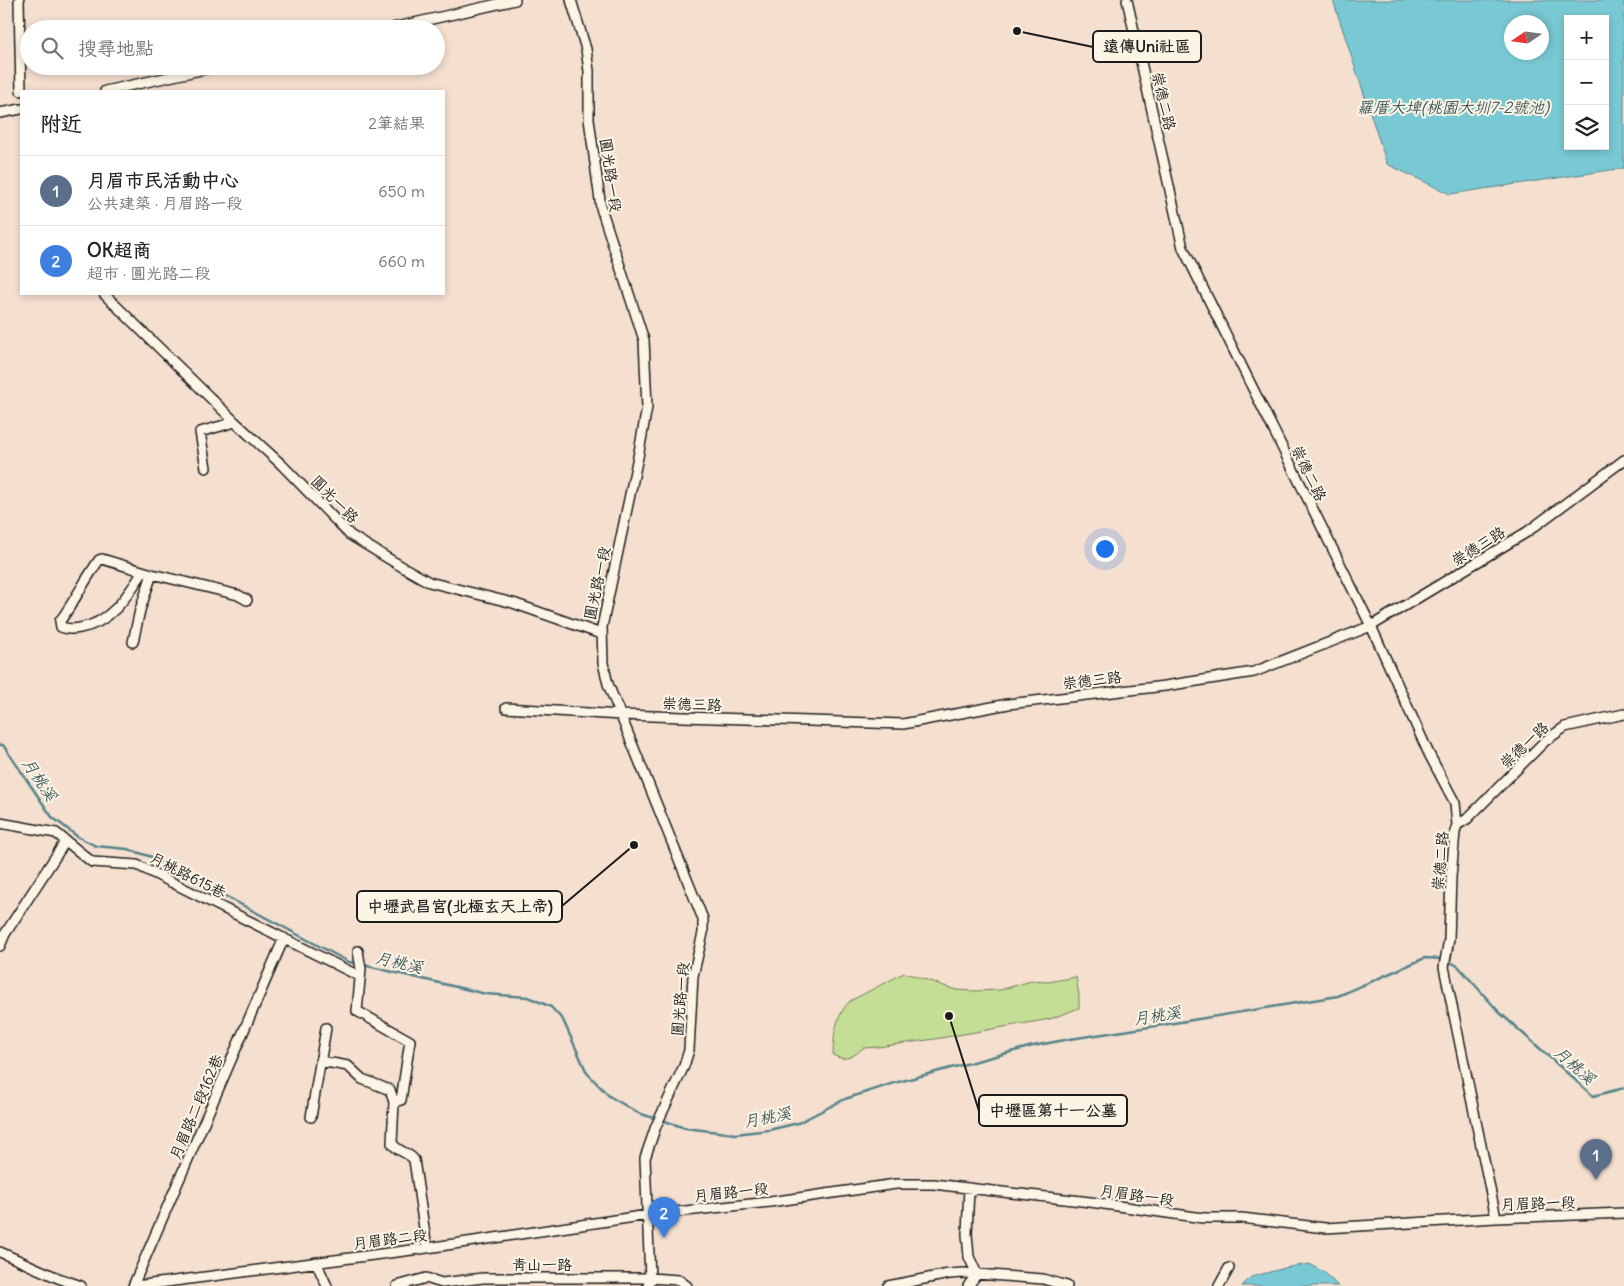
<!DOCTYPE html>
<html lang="zh-TW">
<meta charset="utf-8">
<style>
body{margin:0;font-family:Delius,"LXGW WenKai TC",sans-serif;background:#f2f2f2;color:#222}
.controls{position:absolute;right:15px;top:15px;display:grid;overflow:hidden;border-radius:0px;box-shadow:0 2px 8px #0003}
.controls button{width:45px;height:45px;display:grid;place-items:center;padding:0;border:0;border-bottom:1px solid #e0e0e0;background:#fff;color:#222;font:25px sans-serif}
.compass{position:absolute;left:1504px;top:15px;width:45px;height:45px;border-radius:50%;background:#fff;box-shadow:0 2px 8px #0003;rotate:257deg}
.you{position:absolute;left:1104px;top:548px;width:18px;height:18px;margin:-12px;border:4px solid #fff;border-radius:50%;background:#1a73e8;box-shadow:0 0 0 8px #1a73e833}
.badge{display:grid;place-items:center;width:32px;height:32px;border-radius:50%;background:#c8321e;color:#fff;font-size:16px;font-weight:700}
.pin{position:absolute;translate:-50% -41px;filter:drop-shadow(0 1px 2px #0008)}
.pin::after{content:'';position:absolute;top:26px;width:18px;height:15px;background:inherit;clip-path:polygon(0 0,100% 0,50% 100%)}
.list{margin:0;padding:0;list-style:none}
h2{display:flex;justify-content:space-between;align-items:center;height:65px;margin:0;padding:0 20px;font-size:21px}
h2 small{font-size:16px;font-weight:400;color:#767676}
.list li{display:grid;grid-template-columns:32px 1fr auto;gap:15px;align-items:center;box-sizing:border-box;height:70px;padding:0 20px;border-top:1px solid #e0e0e0}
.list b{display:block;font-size:19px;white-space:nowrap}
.list p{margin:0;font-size:16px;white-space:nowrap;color:#767676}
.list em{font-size:16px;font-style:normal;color:#767676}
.icon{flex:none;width:28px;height:28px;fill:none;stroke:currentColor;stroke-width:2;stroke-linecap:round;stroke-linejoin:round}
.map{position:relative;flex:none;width:1624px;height:1286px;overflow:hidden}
.search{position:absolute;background:#fff;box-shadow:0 2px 8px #0003;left:20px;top:20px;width:425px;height:55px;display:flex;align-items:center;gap:12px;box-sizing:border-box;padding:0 18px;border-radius:28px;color:#767676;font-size:19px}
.panel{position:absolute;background:#fff;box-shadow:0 2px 8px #0003;left:20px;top:90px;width:425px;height:205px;border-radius:0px}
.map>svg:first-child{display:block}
</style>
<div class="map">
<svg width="1624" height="1286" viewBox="0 0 1624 1286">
<rect width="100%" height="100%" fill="#f5dfcf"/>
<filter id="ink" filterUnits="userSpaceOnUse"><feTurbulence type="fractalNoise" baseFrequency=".02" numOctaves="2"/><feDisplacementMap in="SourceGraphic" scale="10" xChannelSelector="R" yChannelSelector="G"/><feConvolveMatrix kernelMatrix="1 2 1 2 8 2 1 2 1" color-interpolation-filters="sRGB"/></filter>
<g filter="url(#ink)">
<path fill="#c5de95" stroke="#707d58" d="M904 973 909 974 956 990 974 991 1000 990 1031 981 1048 982 1076 977 1079 996V1008L1050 1019 935 1039 878 1047 863 1048C853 1057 845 1062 833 1055 834 1034 835 1017 850 1001Z"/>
<path fill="#79c9d4" stroke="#54848a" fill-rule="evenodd" d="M1333 0H1624V168L1450 194 1387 164ZM1568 19H1605V146H1568ZM1512 22H1542V52H1512Z
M1310 1264 1325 1273 1338 1286H1242L1251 1277 1289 1267Z"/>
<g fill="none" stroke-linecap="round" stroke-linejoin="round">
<path stroke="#54848a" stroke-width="2.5" d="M0 745H3L52 817 78 837 96 846 127 849 152 857 349 962 358 964
M1448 961 1458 966 1499 1012 1593 1096 1624 1088
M363 965 486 994 528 997 551 1007 563 1020 587 1073 609 1096 638 1113 657 1119
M662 1120 685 1128 735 1134 769 1130 798 1123 845 1099 891 1084 1033 1046 1070 1039 1150 1027 1338 996 1425 958 1443 959"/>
<g stroke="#1c1c1c" stroke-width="12">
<path id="minor" d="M19 0 21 91
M571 0 586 49 589 71V119L601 208 644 340 647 407 639 452 602 627 603 663 608 684 703 919V933L693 976 689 1050 684 1066 656 1126 645 1158 650 1278 648 1286
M1127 0 1183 248 1371 626 1429 754 1455 803 1457 825 1455 832 1451 877 1449 939 1444 967 1496 1218
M388 29 515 0
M105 91 219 66
M0 113 21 109
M104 294 235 422 281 464 350 535 394 562 429 582 513 603 601 634
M206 468 200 432 235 422
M143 572C127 596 111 623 80 628 73 629 68 630 61 627L60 621C74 602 85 580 99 560L102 559 152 574 238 595 247 600
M133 642 140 610 152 574
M506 708 621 715 903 724 1008 704 1165 686 1254 672 1371 626 1527 532 1624 460
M0 823 56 833 92 862 137 865 359 976
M1457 825 1467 819 1545 741 1565 727 1624 714
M0 946 5 934 65 842
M358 951 361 969 357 1011 410 1041 401 1100 394 1102 392 1143C397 1152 409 1152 414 1160L427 1248
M320 1061 348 1066 362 1079 390 1090 394 1102
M311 1117 326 1028
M0 1252 58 1278 81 1286
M316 1262 327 1286
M133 1286 284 938
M136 1286 427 1248 648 1215 770 1202 896 1184H933L1090 1202 1203 1218H1241L1325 1228 1496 1218 1624 1213
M397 1286 426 1278 442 1283 483 1278H650L679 1280 687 1286
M888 1286 949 1274 963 1273 1043 1279 1067 1286
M968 1286 977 1274 969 1257 967 1234 969 1188
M1219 1286 1229 1268"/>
</g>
<use href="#minor" stroke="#fcf5e5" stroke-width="9"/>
</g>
</g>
<g text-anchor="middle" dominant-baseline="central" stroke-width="4" stroke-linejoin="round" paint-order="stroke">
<g font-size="15" fill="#1c1c1c" stroke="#fcf5e5">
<text transform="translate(1164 101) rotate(77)">崇德二路</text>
<text transform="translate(611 175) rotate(82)">圓光路一段</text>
<text transform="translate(1309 473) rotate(64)">崇德二路</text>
<text transform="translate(335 499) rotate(45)">圓光一路</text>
<text transform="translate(1478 546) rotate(-32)">崇德三路</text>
<text transform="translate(597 583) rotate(-78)">圓光路一段</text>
<text transform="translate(1092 680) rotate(-7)">崇德三路</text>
<text transform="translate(692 704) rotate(2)">崇德三路</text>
<text transform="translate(1524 745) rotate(-43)">崇德一路</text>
<text transform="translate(1440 861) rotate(-85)">崇德二路</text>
<text transform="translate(188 875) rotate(27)">月桃路615巷</text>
<text transform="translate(680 999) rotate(-85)">圓光路一段</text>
<text transform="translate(196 1107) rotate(-67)">月眉路二段162巷</text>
<text transform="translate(731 1192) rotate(-6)">月眉路一段</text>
<text transform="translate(1137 1195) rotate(8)">月眉路一段</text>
<text transform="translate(1538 1203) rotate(-2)">月眉路一段</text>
<text transform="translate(390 1239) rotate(-7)">月眉路二段</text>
<text x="542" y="1264">青山一路</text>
</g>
<g font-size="16" font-style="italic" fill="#3d595c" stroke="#fcf5e5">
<text x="1453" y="107">羅厝大埤(桃園大圳7-2號池)</text>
<text transform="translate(40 779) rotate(56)">月桃溪</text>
<text transform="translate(399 962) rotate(13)">月桃溪</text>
<text transform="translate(1157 1015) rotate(-9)">月桃溪</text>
<text transform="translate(1575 1065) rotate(42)">月桃溪</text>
<text transform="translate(767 1117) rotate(-11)">月桃溪</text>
</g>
</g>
<path fill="none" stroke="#1c1c1c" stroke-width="2" d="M1017 31L1093 47M634 845L562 906M949 1016L979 1111"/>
<g fill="#1c1c1c" stroke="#fcf5e5" stroke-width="2">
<circle cx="1017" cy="31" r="5"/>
<circle cx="634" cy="845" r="5"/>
<circle cx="949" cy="1016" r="5"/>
</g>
<g fill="#fcf5e5" stroke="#1c1c1c" stroke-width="2">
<rect x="1093" y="31" width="108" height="31" rx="5"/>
<rect x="357" y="891" width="205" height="31" rx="5"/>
<rect x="979" y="1095" width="148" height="31" rx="5"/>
</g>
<g font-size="16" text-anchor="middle" font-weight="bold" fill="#1c1c1c">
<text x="1147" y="52">遠傳Uni社區</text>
<text x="460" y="912">中壢武昌宮(北極玄天上帝)</text>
<text x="1053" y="1116">中壢區第十一公墓</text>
</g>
</svg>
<div class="controls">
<button>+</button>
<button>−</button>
<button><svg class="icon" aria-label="layers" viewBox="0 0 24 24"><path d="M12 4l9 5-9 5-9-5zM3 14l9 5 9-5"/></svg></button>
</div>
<svg class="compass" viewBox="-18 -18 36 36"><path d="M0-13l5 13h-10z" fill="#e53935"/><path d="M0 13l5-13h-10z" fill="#767676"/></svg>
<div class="you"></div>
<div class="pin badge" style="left:1596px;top:1180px;background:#5c6f8a">1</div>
<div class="pin badge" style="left:664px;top:1238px;background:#3f7fe0">2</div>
<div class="search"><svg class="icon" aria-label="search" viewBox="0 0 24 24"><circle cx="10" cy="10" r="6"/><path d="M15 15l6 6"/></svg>搜尋地點</div>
<section class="panel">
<h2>附近<small>2筆結果</small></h2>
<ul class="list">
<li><span class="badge" style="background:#5c6f8a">1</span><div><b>月眉市民活動中心</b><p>公共建築 · 月眉路一段</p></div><em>650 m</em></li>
<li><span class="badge" style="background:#3f7fe0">2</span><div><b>OK超商</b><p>超市 · 圓光路二段</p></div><em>660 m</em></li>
</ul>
</section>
</div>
